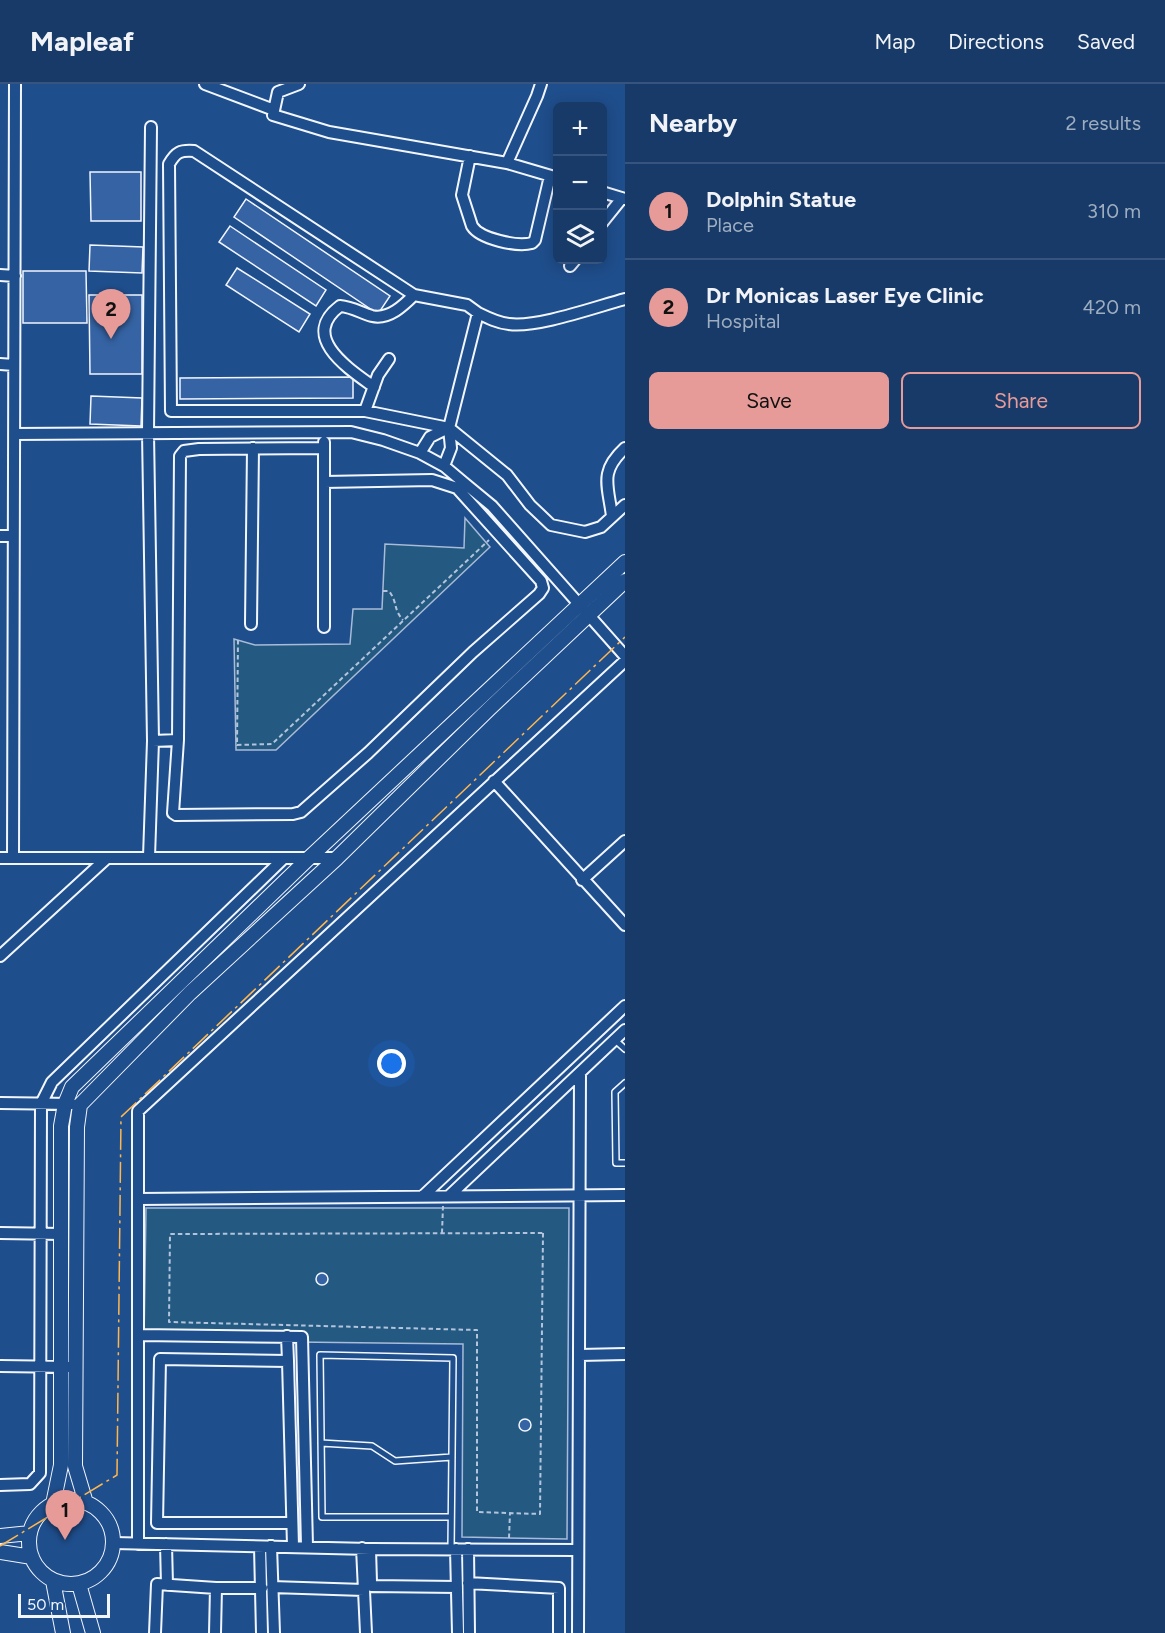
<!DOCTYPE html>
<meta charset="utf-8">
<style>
body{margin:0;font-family:Figtree,sans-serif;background:#20416f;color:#f1f3f6}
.controls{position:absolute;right:18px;top:18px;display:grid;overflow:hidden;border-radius:9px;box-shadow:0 3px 15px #0003}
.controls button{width:54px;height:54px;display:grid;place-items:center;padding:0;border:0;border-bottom:2px solid #36547d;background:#173a69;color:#f1f3f6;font:30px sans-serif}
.scale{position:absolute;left:18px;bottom:15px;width:92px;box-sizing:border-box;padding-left:6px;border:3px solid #f2f6ff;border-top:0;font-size:16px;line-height:21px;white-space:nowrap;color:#f2f6ff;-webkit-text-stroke:4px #1f4e8c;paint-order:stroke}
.you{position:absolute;left:392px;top:980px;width:21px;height:21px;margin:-15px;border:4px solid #fff;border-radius:50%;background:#1a73e8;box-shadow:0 0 0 9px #1a73e833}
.badge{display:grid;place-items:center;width:39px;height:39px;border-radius:50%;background:#e69b98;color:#111;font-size:20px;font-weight:700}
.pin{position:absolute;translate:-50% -50px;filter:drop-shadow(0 2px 3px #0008)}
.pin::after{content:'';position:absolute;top:32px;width:21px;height:18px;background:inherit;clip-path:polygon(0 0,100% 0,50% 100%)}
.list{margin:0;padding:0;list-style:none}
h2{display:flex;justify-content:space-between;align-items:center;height:78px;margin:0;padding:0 24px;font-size:26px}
h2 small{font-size:20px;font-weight:400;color:#9eadc0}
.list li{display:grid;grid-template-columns:39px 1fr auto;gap:18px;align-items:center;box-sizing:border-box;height:96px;padding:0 24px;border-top:2px solid #36547d}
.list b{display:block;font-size:22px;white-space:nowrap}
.list p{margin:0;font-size:20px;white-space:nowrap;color:#9eadc0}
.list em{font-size:20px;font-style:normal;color:#9eadc0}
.actions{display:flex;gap:12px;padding:18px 24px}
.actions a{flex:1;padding:14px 0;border:2px solid #e69b98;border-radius:9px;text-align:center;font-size:21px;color:#e69b98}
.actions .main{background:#e69b98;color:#111}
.icon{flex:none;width:33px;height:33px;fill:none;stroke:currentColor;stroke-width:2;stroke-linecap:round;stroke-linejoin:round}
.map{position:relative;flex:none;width:625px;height:1549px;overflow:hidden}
header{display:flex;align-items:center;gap:36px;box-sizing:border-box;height:84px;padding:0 30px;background:#173a69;border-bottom:2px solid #36547d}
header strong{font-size:28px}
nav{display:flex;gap:33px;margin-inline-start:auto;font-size:21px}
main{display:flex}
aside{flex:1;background:#173a69}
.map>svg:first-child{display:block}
</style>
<header>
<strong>Mapleaf</strong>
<nav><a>Map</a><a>Directions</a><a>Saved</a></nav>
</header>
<main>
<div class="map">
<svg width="625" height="1549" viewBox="0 0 625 1549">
<rect width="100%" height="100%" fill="#1f4e8c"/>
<path fill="#245a82" stroke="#a8bbd7" stroke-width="1.5" d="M465 434 490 463 276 666H236L234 555 255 561 350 560 353 525H382L385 460 464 464Z
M146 1124H569L567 1455 462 1453 463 1260 144 1256Z"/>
<path fill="#3563a3" stroke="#f2f6ff" stroke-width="1.5" d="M90 88H141V137H91Z
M246 115 390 212 378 230 234 133Z
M230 142 326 206 316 222 219 158Z
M90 161 143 163 142 189 89 187Z
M237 184 310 230 299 248 226 201Z
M23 187H86L87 239H23Z
M89 211H142V290H90Z
M353 293V314L180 315V294Z
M91 312 142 314 141 342 90 340Z
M316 1195a6 6 0 1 1 12 0a6 6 0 1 1-12 0Z
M519 1341a6 6 0 1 1 12 0a6 6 0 1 1-12 0Z"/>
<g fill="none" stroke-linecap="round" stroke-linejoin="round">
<g stroke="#f2f6ff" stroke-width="8">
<path id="service" d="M615 956 625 965
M625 999 615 1008 616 1079H625
M321 1359 372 1362 395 1377 452 1373
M451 1465 453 1274 320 1271 322 1433H451"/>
</g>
<g stroke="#f2f6ff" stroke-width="14">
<path id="minor" d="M205 0 274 26
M299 0 278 8 273 31 329 48 507 79 558 94
M470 72 462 111 472 142C480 155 517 163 532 159L535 156 550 92
M507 79 537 12 541 0
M602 108 625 115
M602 139 622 114
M570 182 575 176
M0 191 15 192
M478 229C488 234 498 239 509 240 537 244 595 223 625 215
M0 280 14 281
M374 303C349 285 299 253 340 222 353 223 361 229 372 232 389 236 404 221 414 211
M365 327 378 291 389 275
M14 350 351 348 383 356 420 369 444 382 463 398 492 422 625 572
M420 369 430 353 448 344
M444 382 451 364 449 344 478 229 467 221 414 211 194 67C180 66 176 68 169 80L171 327H365L449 344 507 391 530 421 551 441 585 448 601 443 625 421
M324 398 432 396 457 404 541 497 543 504 539 510 473 568 368 669 301 728 293 730 176 731 173 729 178 656 180 372 184 367 199 365 324 364
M612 432C608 401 599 388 625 364
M0 452H13
M251 540 253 364
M324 543V358
M153 657 178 656
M494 697 625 841
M149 773 153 657 148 349 151 43
M0 774H337
M13 774 15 0
M582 796 625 757
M0 872 107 774
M0 1019 72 1020
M423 1112 625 922
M449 1112 625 946
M139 1115 625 1111
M0 1149 62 1150
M139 1251 302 1253 307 1462
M287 1252 288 1277
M580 1271 625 1270
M0 1282 69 1283
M0 1401 30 1400 40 1389 41 1020 52 998 284 774
M292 1439H157L160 1275 288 1277 293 1462
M114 1459 370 1465 578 1466
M138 1460V1027L625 577
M166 1460 167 1501
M271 1462 274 1549
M260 1463 262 1549
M362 1464 366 1549
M370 1465 371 1498
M456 1465 458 1549
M468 1465 469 1549
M468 1499 559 1504V1549
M371 1502 457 1503
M272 1503 364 1506
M155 1549 157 1500 216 1504
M215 1549 216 1504H262
M578 1549 580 989"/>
</g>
<g stroke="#f2f6ff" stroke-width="16">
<path id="tertiary" d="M29 1458a42 42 0 1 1 84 0a42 42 0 1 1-84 0Z
M86 1419 75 1382 77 1043 80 1021 190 909 337 774 489 625 625 497
M53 1420 61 1381V1042L65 1020 72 1003 309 774 625 478
M0 1452 30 1449
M0 1468 32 1473
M53 1497 63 1549
M79 1500 93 1549"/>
</g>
<path stroke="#b3c4dc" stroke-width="2" stroke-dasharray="4.5 3" stroke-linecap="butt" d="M383 507H389C398 519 393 525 403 536
M238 556 237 661 272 660 489 456
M442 1149 443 1122
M543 1149 540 1430 477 1428V1246L169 1238 170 1150Z
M509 1454 510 1429"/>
<use href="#service" stroke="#1f4e8c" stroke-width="5"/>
<use href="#minor" stroke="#1f4e8c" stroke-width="10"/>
<use href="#tertiary" stroke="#1f4e8c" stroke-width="14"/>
<path stroke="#ffb74d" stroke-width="1.5" stroke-dasharray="21 4.5 3 4.5" stroke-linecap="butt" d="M0 1462 117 1391 121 1033 625 553"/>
</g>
</svg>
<div class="controls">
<button>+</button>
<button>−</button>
<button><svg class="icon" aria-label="layers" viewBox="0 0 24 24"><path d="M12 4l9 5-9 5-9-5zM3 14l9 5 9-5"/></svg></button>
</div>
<div class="scale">50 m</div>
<div class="you"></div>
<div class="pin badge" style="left:65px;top:1456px">1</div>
<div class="pin badge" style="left:111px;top:255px">2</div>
</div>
<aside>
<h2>Nearby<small>2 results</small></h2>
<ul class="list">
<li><span class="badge">1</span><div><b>Dolphin Statue</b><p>Place</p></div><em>310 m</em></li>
<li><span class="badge">2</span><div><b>Dr Monicas Laser Eye Clinic</b><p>Hospital</p></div><em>420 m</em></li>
</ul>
<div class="actions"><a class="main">Save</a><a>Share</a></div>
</aside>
</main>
